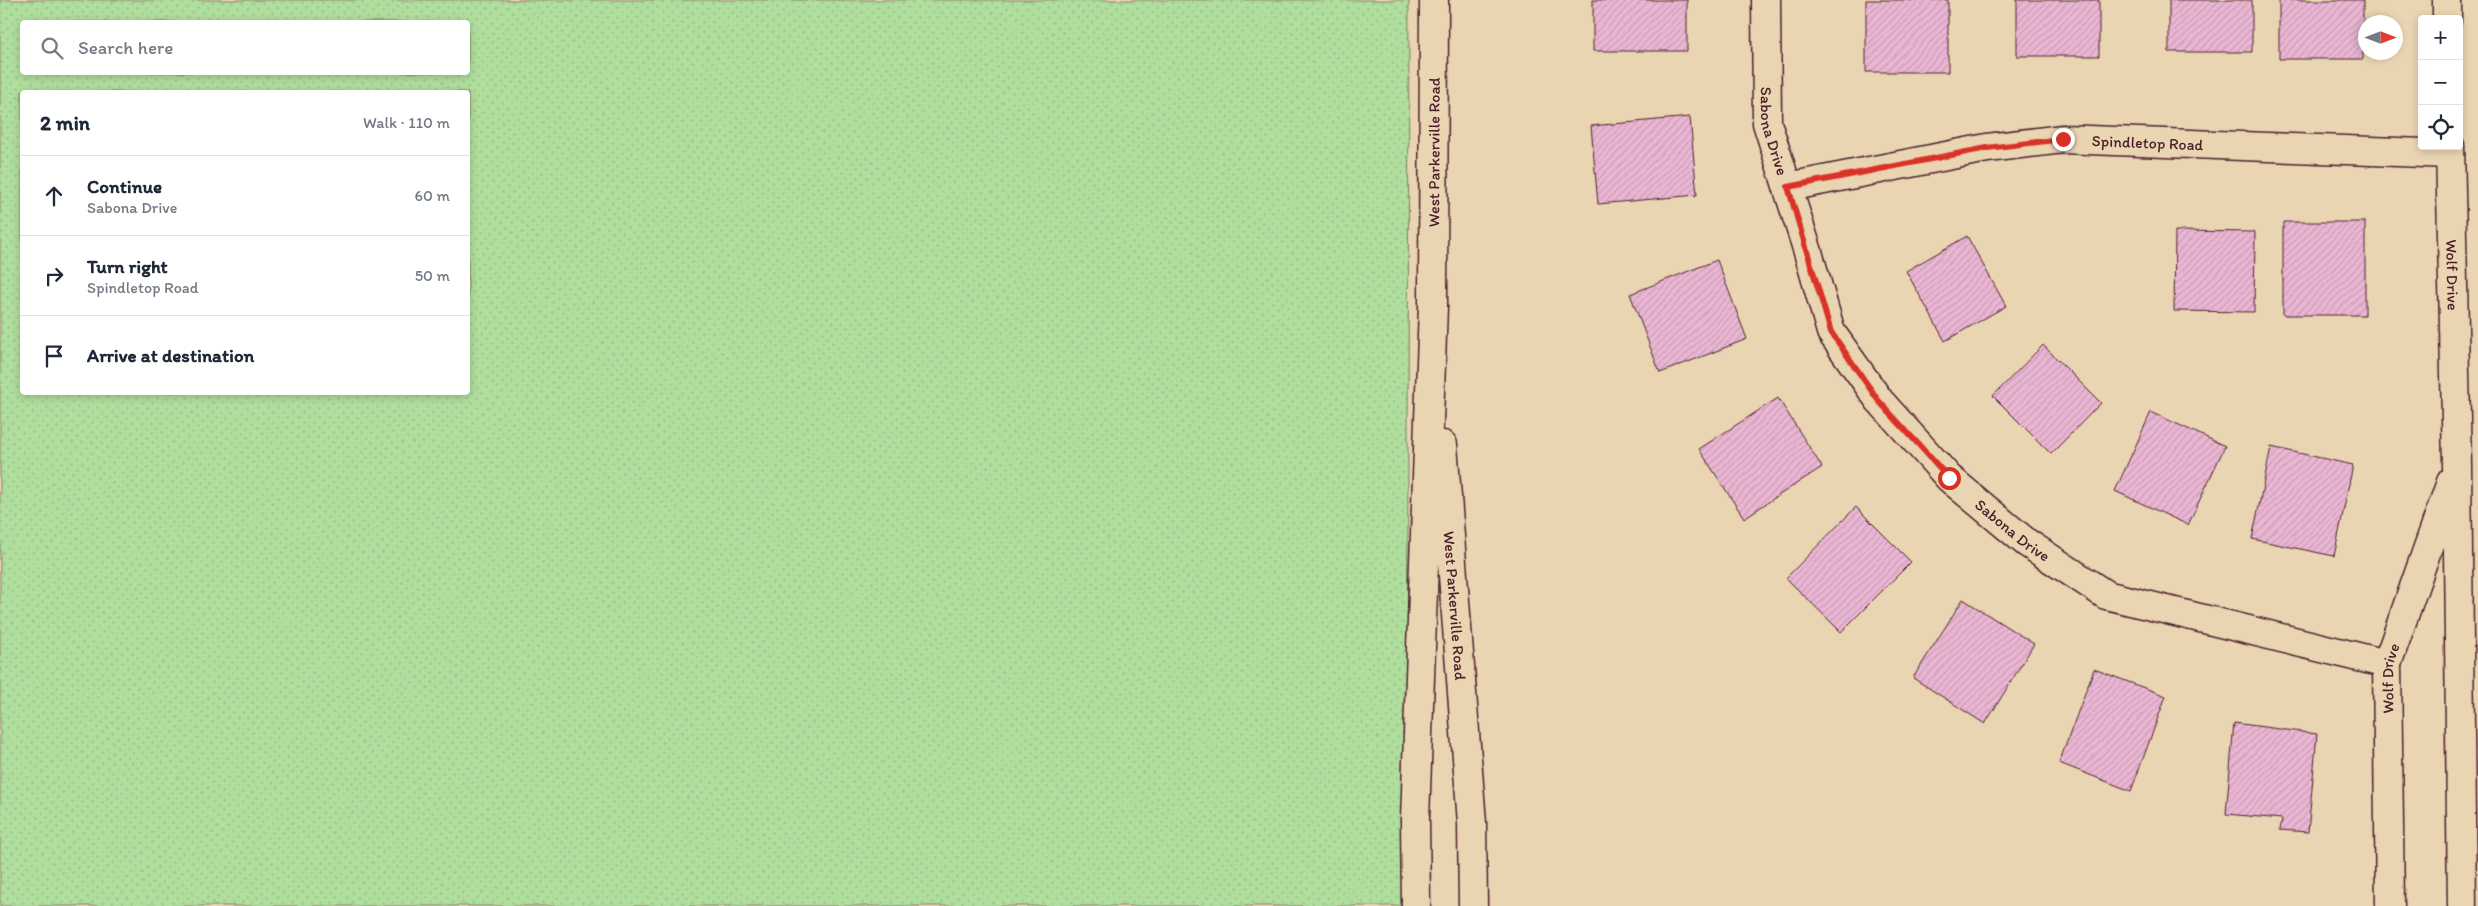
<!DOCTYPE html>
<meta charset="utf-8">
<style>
body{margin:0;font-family:Itim,sans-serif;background:#f2f2f3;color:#1f2937}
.controls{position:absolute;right:15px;top:15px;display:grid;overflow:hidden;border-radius:5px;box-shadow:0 2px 8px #0003}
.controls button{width:45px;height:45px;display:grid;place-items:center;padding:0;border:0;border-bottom:1px solid #e0e1e3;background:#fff;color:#1f2937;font:25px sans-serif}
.compass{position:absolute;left:2358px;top:15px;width:45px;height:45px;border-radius:50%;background:#fff;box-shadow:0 2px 8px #0003;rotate:90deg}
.stop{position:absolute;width:15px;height:15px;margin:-11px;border:4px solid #d93025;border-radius:50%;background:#fff}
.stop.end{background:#d93025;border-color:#fff;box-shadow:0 1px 5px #0008}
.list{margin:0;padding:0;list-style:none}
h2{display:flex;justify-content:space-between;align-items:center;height:65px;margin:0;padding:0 20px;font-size:21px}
h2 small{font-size:16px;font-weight:400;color:#747a83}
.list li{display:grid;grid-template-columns:32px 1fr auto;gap:15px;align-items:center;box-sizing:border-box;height:80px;padding:0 20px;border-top:1px solid #e0e1e3}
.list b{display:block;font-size:19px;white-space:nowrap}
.list p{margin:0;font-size:16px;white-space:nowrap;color:#747a83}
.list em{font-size:16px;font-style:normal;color:#747a83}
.icon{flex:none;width:28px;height:28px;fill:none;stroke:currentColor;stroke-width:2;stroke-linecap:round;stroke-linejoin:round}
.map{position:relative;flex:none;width:2478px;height:906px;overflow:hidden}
.search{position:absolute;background:#fff;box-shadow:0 2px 8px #0003;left:20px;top:20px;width:450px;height:55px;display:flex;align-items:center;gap:12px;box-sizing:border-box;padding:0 18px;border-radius:5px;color:#747a83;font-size:19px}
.panel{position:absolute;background:#fff;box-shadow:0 2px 8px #0003;left:20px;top:90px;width:450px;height:305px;border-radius:5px}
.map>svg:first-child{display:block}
</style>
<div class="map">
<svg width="2478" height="906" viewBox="0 0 2478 906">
<defs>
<pattern id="green-dots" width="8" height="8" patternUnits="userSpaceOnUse" patternTransform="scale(1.25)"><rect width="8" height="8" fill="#afde9d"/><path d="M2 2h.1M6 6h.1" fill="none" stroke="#98be87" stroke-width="1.8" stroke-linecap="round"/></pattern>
<pattern id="building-hatch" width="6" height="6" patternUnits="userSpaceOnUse" patternTransform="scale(1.25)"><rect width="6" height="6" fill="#eab6d3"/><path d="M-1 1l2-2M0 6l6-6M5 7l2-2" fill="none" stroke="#ca9cb5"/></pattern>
</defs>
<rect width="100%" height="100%" fill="#ead5b3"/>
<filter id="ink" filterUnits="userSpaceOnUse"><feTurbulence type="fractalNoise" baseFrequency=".02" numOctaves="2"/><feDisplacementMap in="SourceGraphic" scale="10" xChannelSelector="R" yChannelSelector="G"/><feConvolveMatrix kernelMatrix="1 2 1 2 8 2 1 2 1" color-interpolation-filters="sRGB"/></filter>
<g filter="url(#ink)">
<path fill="url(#green-dots)" stroke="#7c7e64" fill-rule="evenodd" d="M0 0H1409L1407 906H0ZM22 22H468V72H22ZM22 92H468V392H22Z"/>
<path fill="url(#building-hatch)" stroke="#4a1f2b" d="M1593 0H1687V51H1593Z
M1866 0H1948V72H1866Z
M2017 0H2099V56H2017Z
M2169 0H2252V52H2169Z
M2279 0H2363V59H2279Z
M1690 117 1697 195 1598 204 1591 126Z
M2283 222H2365V315H2283Z
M2175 231 2255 232 2254 312 2174 311Z
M1967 236 2006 306 1945 341 1906 271Z
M1717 260 1747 339 1660 373 1630 294Z
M2043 345 2101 403 2051 454 1993 396Z
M1778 398 1822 467 1744 518 1699 449Z
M2151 412 2225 446 2188 525 2115 491Z
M2271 447 2353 465 2334 556 2252 539Z
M1856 507 1911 562 1841 632 1786 578Z
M1963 599 2034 644 1985 724 1913 678Z
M2094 669 2166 696 2131 791 2059 763Z
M2234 723 2317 734 2308 832 2280 830 2282 819 2226 814Z"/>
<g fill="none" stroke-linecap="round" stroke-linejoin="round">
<g stroke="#4a1f2b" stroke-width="31">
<g id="street">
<path id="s1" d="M1766 0 1767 123 1808 252 1831 332 1879 400 1949 478 2027 543 2106 595 2387 664"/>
<path d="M2447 0V19"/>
<path id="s2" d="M2450 146 2457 464 2462 906"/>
<path id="s3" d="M1788 187 1987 148 2063 139 2450 154"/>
<path id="s4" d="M2390 906 2387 664 2451 482"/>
</g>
</g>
<g stroke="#4a1f2b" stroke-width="31">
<g id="secondary">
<path id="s5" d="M1443 445 1472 823 1473 906"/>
<path id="s6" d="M1416 906 1415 820 1433 306 1434 0"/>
</g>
</g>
<use href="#street" stroke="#ead5b3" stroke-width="28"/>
<use href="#secondary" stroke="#ead5b3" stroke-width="28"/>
</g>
</g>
<g fill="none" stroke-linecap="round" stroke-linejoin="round" filter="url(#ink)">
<path stroke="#d93025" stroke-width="6" d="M1949 478 1878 400 1831 332 1788 187 1987 148 2063 139"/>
</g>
<g text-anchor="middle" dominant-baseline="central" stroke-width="5" stroke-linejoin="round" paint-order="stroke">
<g font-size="16" fill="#4a1f2b" stroke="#ead5b3">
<text stroke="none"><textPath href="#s1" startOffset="132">Sabona Drive</textPath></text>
<text stroke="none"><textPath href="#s3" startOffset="364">Spindletop Road</textPath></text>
<text stroke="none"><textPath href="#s6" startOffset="754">West Parkerville Road</textPath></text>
<text stroke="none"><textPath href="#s2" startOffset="129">Wolf Drive</textPath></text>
<text stroke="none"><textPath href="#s1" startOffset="612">Sabona Drive</textPath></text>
<text stroke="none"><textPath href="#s5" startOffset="161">West Parkerville Road</textPath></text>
<text stroke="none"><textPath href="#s4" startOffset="228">Wolf Drive</textPath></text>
</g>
</g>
</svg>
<div class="controls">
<button>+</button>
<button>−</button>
<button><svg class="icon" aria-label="locate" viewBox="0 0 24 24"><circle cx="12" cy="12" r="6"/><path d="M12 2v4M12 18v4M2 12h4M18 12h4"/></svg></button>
</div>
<svg class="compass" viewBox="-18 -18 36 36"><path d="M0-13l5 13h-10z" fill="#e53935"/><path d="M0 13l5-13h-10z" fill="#747a83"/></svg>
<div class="stop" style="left:1949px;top:478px"></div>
<div class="stop end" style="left:2063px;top:139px"></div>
<div class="search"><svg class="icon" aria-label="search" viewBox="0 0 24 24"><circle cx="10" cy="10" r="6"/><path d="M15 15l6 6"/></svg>Search here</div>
<section class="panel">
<h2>2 min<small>Walk · 110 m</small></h2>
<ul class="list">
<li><svg class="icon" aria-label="ahead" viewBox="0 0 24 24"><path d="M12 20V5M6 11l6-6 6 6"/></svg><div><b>Continue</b><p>Sabona Drive</p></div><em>60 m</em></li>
<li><svg class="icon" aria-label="right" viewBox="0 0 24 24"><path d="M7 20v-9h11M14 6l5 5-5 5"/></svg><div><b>Turn right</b><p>Spindletop Road</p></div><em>50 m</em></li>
<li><svg class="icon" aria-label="arrive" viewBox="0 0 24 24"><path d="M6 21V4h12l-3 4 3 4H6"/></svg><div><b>Arrive at destination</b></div></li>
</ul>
</section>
</div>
